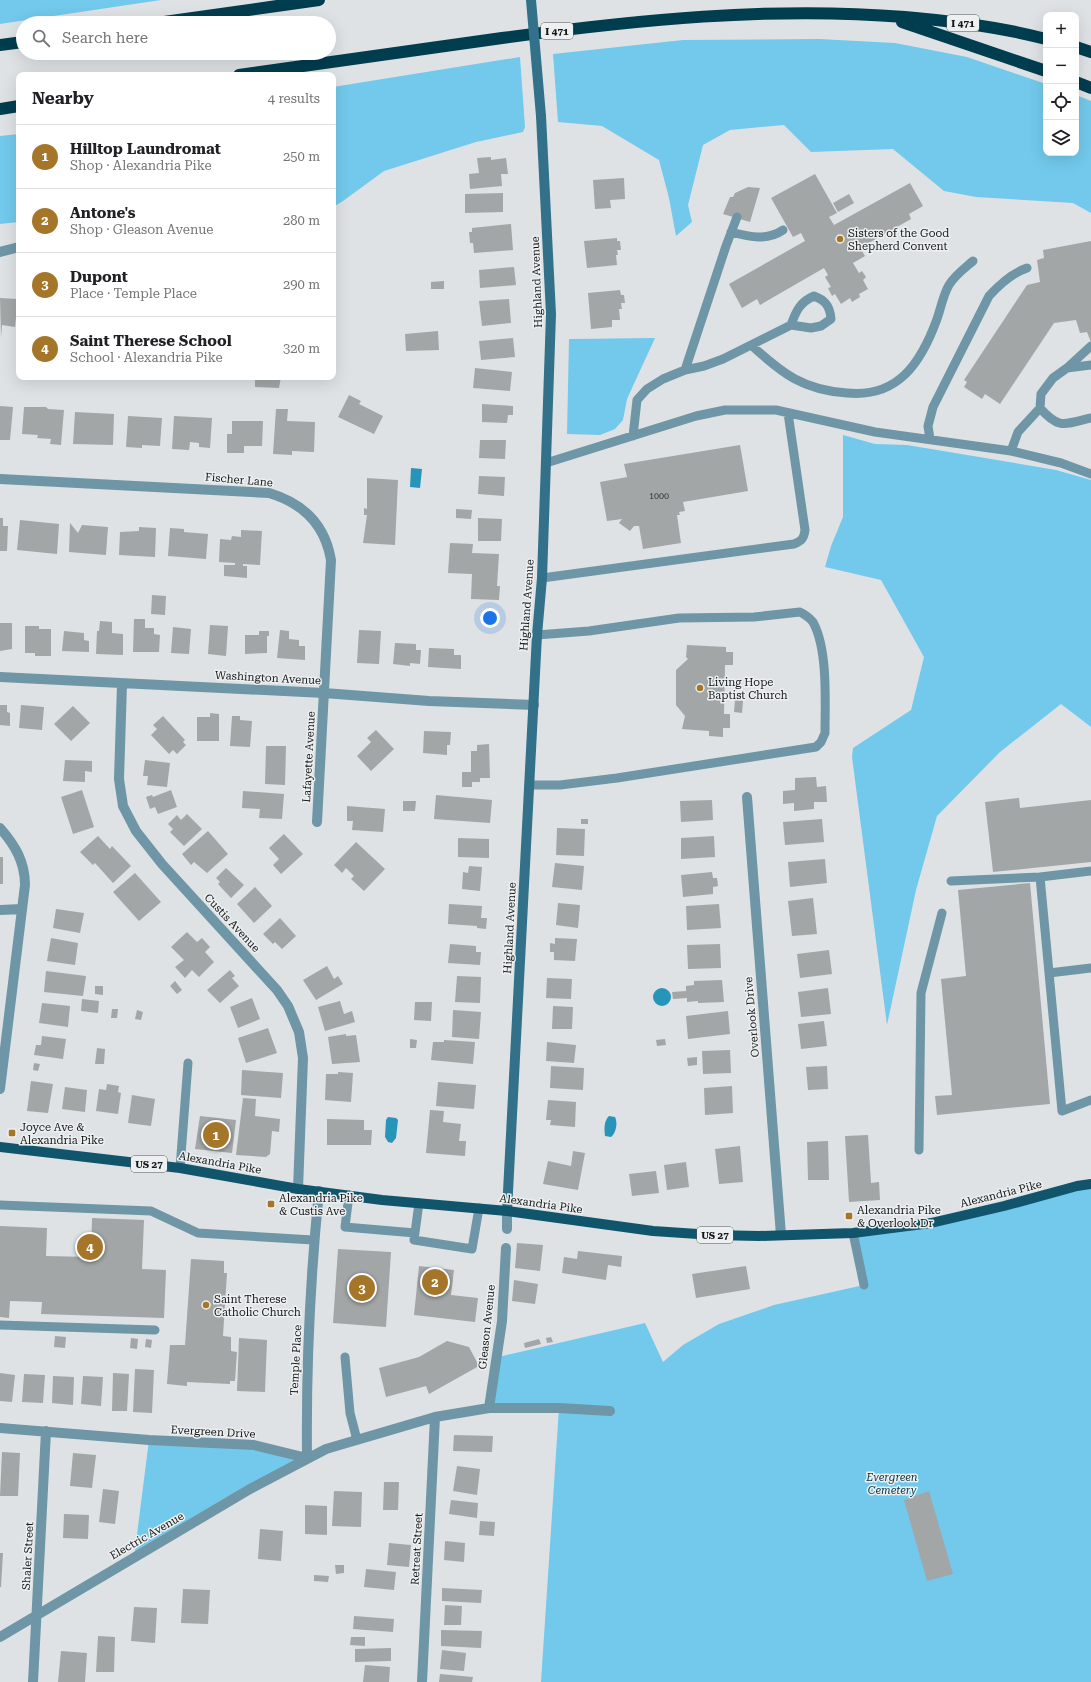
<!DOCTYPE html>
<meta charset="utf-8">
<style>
body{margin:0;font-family:"Roboto Serif",serif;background:#f2f2f2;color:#202124}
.controls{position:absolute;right:12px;top:12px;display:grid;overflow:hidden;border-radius:8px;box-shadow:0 4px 16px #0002}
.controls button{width:36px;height:36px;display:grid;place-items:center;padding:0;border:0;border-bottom:1px solid #e0e0e0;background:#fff;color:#202124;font:20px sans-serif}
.you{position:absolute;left:490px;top:618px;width:14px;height:14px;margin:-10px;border:3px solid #fff;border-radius:50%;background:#1a73e8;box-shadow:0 0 0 6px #1a73e833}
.badge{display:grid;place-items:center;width:26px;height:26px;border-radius:50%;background:#a5762a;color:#fff;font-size:13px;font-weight:700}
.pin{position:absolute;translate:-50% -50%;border:2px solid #fff;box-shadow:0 1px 4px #0006}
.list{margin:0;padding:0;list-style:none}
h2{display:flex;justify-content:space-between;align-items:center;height:52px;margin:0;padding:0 16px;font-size:17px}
h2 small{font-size:13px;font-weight:400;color:#757577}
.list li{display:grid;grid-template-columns:26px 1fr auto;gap:12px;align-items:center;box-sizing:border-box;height:64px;padding:0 16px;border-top:1px solid #e0e0e0}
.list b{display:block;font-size:15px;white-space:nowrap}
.list p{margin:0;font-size:13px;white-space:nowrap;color:#757577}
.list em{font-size:13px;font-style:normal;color:#757577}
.icon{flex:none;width:22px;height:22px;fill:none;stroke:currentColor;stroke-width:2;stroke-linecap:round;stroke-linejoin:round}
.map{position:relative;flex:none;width:1091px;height:1682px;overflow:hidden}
.search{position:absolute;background:#fff;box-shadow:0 4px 16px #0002;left:16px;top:16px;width:320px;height:44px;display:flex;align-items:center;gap:10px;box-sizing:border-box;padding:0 14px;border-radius:22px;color:#757577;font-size:15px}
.panel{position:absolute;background:#fff;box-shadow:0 4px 16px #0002;left:16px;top:72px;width:320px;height:308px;border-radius:8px}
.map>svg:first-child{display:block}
</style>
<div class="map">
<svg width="1091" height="1682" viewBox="0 0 1091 1682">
<rect width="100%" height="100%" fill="#dfe2e4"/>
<path fill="#72c9eb" d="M0 0H161L0 24Z
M819 39 895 43 967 57 1046 84V153H1076V95L1091 101V213L1073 203 976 197 944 191 893 149 811 152 784 125 730 130 703 145 688 205 692 222 676 236 669 198 659 160 602 126 558 122 553 54 683 40Z
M520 57 525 127 523 132 476 142 384 171 343 201 333 207V87Z
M19 134V222L0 224V136Z
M655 338 627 399 623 420 615 429 600 435 567 434 569 339Z
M843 435 875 444 907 445 1056 470 1091 480V727L1061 704 1000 752 937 816 916 890 887 1025 852 757 853 748 911 710 924 657 881 580 825 567 831 546 843 517Z
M1091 1184V1682H541L559 1408H489L498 1357 645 1323 663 1362 683 1345 719 1324 774 1305 864 1285 853 1233 931 1223Z
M149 1440 209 1442 307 1458 134 1558Z"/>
<path fill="#2695b9" d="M411 468 422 469 420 488 410 487Z
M653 997a9 9 0 1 1 18 0a9 9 0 1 1-18 0Z
M609 1116 615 1117C618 1123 616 1133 611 1137L605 1136C604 1129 604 1121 609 1116Z
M388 1117 396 1118 398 1120 396 1138 392 1143 388 1142 385 1137 386 1120Z"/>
<path fill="#a2a6a7" d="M491 157V160L506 158 508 174H501L502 186 470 189 469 174 479 173 477 158Z
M815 174 837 213 829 217 834 225 910 183 923 206 909 214 911 219 860 248 865 256 853 263 859 273 862 271 866 277 863 280 868 289 859 294 860 297 852 302 850 298 841 304 835 294 832 296 828 288 831 287 825 277 828 275 824 268 760 305 757 299 742 308 729 284 805 241 801 233 793 237 771 198Z
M624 178 625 199 610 200 611 208 595 209 593 180Z
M748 187 760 188 750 222 723 214 730 197H733L735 193Z
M503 193V212L465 213V194Z
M849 194 854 203 838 212 833 203Z
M511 224 513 250 474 253 473 243H470L469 232H472V228Z
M617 238V241H620L621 250H617L618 255H616L617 265 587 268 584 241Z
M1091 241V342L1087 332 1080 333 1076 320 1054 323 1000 404 985 394 982 399 964 387 967 382 964 380 1027 285 1040 282 1037 260 1044 258 1043 250Z
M514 267 516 285 480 288 479 270Z
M444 281V289H431V282Z
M620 290 621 295H624L625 303H621L622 309H619L620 320H612V327L591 329 588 293Z
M0 298 18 299 15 327 2 325 1 338Z
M509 299 511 323 482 326 479 301Z
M438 331 439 350 406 351 405 334Z
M513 338 515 357 481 360 479 341Z
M475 368 512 372 510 391 473 388Z
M253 377H281L279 388 255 387V379H253Z
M349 395 361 401 359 404 383 416 374 434 338 417Z
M482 404 513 406V415H508L507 423 482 422Z
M0 406 13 407 10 440H0Z
M24 407H46L48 409 64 410 61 445 50 444 51 439 37 438 38 435 22 434Z
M276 409H288L287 421 315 422 314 452 292 451V455L273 454Z
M75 412 114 414 113 445 73 444Z
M128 416 162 418 160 446 142 445V448L126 447Z
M174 416 212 418 210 448 199 447V443L190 442 189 450 172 449Z
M232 421H263L262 446H244V453H227V434H232Z
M480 440H506L505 459 479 458Z
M740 445 748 491 683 502 685 511 679 512 680 515H677L681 543 643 549 639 526H634L630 531 619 523 622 519 607 521 600 482 627 477 624 464Z
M479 476 505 477 504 496 478 494Z
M367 478 398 480 395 545 363 543 367 515H364V508L367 509Z
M456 509 472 510 471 519 456 518Z
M0 518H3V526H8L7 551H0Z
M478 518 502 519 501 541H478Z
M20 520 59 524 57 554 17 550Z
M70 523 78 533 82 525 108 527 106 555 69 552Z
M139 527 156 528 155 557 119 555 120 532 139 531Z
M170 528 184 529V532L208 534 206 559 168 556Z
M241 530 262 531 260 565 243 564V566H247V578L224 576V565H235V563L219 562 220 539 231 540 232 536 241 537Z
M450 543 473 544 472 553 499 554 497 586H500L499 600 471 599 472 574 448 573Z
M152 595 166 596 165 615 151 614Z
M134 619H145V628H154V634L160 635 159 652H133Z
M100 621 112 622V633L123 634V655L96 654 97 631H99Z
M0 623H12V649L0 651Z
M210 625 228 626 226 656 208 654Z
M25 626H39V629H51V656H35V653H25Z
M173 627 191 629 189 654 171 653Z
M280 630 289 631V639L299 640V646H305V660L277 658Z
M359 630 381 631 379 664 357 663Z
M64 631 84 633V640L89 641V652L62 651Z
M259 631H269V636H267V653L245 654V635H259Z
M395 643 416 644V650H421L420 664 410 663V666L393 664Z
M687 645 726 647V652H733V665H725L724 714H730V728H723V737L709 736V731L682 729 685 716 676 705V670L688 659 686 657Z
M429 648 454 649V655H461V669L428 667Z
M735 700 743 701 742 713 734 712Z
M0 705H7V712L10 713V726L0 725Z
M21 705 44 707 42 730 19 728Z
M73 706 90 723 71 741 54 724Z
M210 713 219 714V741H197V717H210Z
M163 716 185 740 183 742 186 745 177 754 173 750 169 754 151 735 157 729 153 725Z
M232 716H240V720L252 721 250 747 230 746Z
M376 730 394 749 371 771 357 756 371 742 367 738Z
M424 731 451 732 450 745H447V755L423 753Z
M489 744 490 778H480V782H472V787H462V772H471V751H477V745Z
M266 746H286L285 785 265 784Z
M65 760 92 761V772L85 771V782L63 781Z
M145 760 170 763 167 787 147 785 148 776H143Z
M816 777 817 787 826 786 827 802H814V809L794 811V803L783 804V791L795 790V778Z
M82 790 94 827 73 834 61 797Z
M171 790 177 807 158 814 155 807 150 809 146 797 152 795 153 797Z
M243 791 284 794 282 819 259 818 260 809 242 808Z
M436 795 492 800 490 823 434 819Z
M1019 798 1020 808 1091 800V862L993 872 985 802Z
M712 800 713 820 681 822 680 801Z
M403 801H416L415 811H403Z
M347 806 385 809 383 832 352 830 353 821H347Z
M187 814 202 829 184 846 170 832 173 829 168 824 177 815 181 820Z
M581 819H588V824H581Z
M822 819 824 842 785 845 783 822Z
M557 828 585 829 584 856 556 855Z
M208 831 228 854 207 873 194 862 191 865 182 854Z
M284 834 303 854 281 874 273 865 279 859 269 848Z
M98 836 110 849 112 846 131 866 113 883 95 863 93 865 80 852Z
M714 836 715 857 681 859V838Z
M458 838 489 839V858L458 857Z
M356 842 385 869 364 891 351 879 354 876 346 868 342 873 334 865Z
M0 857H3V884H0Z
M825 859 827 883 790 887 788 862Z
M555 863 584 866 582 890 552 887Z
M469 866 482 867 480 891 462 889 463 872 468 873Z
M226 868 244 885 231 898 218 884 220 882 216 878Z
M712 872 713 878H717L718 886 713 887V894L683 897 681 875Z
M135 873 161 902 139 921 113 892Z
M1030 883 1050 1104 937 1115 935 1096 952 1095 941 979 966 976 958 890Z
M255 887 272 906 254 923 237 904Z
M813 898 817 934 792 936 788 901Z
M558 903 580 905 578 928 556 925Z
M449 904 482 906 481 918H487L486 929 477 928V926L448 924Z
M719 904 721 928 687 930 686 906Z
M56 909 84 913 80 933 53 928Z
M280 918 296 936 282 949 275 942 273 944 263 934Z
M187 932 197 942 202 938 210 947 205 952 214 962 199 977 192 970 185 978 175 967 184 960 171 947Z
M51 938 78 943 75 965 47 961Z
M555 938 577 939 575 961 554 960V952H550V943L555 944Z
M450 944 476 946V952H481L480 965 448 963Z
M720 944 721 968 688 969 687 945Z
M829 950 832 974 800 978 797 954Z
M327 966 334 979 338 976 343 984 316 1000 303 980Z
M230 970 235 976 232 978 239 986 220 1003 207 990Z
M46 971 86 976 83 996 44 992Z
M457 976 481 977 480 1003 455 1002Z
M547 978 572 979 571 999 546 998Z
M722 980 724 1002 698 1003V1001L687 1002V998L673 999 672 992 686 991V986L694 985V981Z
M175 981 182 990 177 994 170 986Z
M95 986H103V995L95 994Z
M828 988 831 1014 801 1017 798 992Z
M252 998 260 1019 238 1028 230 1007Z
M82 999 99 1001 98 1013 81 1011Z
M340 1001 344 1014 352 1011 355 1022 325 1031 318 1007Z
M415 1002H432L431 1021 414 1020Z
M42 1003 70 1006 68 1027 39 1023Z
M553 1006 573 1007 572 1029H552Z
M112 1009H118L117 1018H111Z
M137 1010 143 1012 141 1020 135 1019Z
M453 1010 481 1012 479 1039 452 1037Z
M728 1011 730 1034 688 1039 686 1016Z
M824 1021 827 1046 801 1049 798 1024Z
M268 1028 277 1053 246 1063 238 1038Z
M346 1034V1036L356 1035 360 1062 332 1064 328 1037Z
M42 1036 66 1039 63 1059 34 1055 36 1045H41Z
M410 1039 417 1040 416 1048H410Z
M665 1039 666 1045 657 1046 656 1040Z
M444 1040 475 1042 473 1064 431 1060 433 1042H444Z
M547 1042 576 1045 574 1063 546 1061Z
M97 1048 105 1049 104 1064H95Z
M730 1050 731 1073 703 1074 702 1051Z
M697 1057V1065L688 1066 687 1058Z
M34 1063 40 1064 38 1071 33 1070Z
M551 1066 584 1068 583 1090 550 1088Z
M827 1066 828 1089 808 1090 806 1067Z
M242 1070 283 1073 281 1098 241 1095Z
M338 1072 353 1073 351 1102 325 1100 326 1074H338Z
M31 1081 53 1084 48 1113 27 1111Z
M438 1082 476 1085 474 1109 436 1106Z
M107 1084 119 1086 118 1092 121 1093 118 1114 96 1111 99 1089 106 1090Z
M732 1086 733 1113 705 1115 704 1088Z
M65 1087 87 1090 85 1112 62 1109Z
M132 1095 155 1099 151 1126 128 1123Z
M243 1098 256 1099 255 1116 280 1119 279 1132 272 1131 270 1154 266 1157 236 1155Z
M548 1100 576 1102 575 1127 550 1125 551 1120H546Z
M430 1110 444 1111 443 1122 461 1124 459 1141H466L465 1156 426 1153Z
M200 1116 236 1120 232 1153 195 1149Z
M327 1119 364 1120V1130H372L371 1145H327Z
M868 1135 871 1183 879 1182 880 1200 849 1202 845 1136Z
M828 1141 829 1180H808L807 1142Z
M740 1146 743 1182 719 1184 715 1149Z
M573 1151 585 1153 578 1190 543 1184 548 1161 571 1166Z
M686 1162 689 1187 667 1190 664 1165Z
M656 1171 659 1193 632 1196 629 1174Z
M92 1218 144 1220 142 1269 166 1270 164 1318 41 1314 42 1302 10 1301 9 1318 0 1317V1226L47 1228 46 1256 91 1257Z
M517 1243 543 1245 540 1271 515 1268Z
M338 1249 391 1252 386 1327 333 1323Z
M578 1251 622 1256 621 1267 608 1265 606 1280 562 1273 564 1257 577 1259Z
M191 1259 224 1261V1273H227L223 1336 231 1337V1351L237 1352 235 1381H230V1384L187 1382V1386L167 1384 170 1345H185Z
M419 1266 454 1270 451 1295 478 1298 475 1322 414 1315Z
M746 1266 750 1289 696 1298 692 1274Z
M514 1280 538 1284 535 1304 512 1301Z
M55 1336 66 1337 65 1348 54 1347Z
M551 1337 553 1342 547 1343 546 1338Z
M131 1338 138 1339 137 1349 130 1348Z
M239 1338 267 1340 265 1392 237 1391Z
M146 1339 152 1340 151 1348 145 1347Z
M539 1339 541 1344 525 1348 524 1343Z
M447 1341 469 1347 479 1366 429 1394 426 1386 386 1397 379 1368 419 1357Z
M135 1369 154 1370 152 1413 133 1412Z
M0 1373 15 1375 12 1402 0 1401Z
M113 1373 129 1374 127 1411H112Z
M24 1374 45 1375 43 1403 22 1402Z
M53 1376 74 1377 73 1405 52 1403Z
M83 1376 103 1377 101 1406 81 1404Z
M454 1435 493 1436 492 1452 453 1451Z
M2 1452 20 1453 18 1496H0Z
M73 1453 96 1455 92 1488 70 1486Z
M457 1466 480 1469 477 1495 453 1491Z
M384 1482H399L398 1510H383Z
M103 1489 119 1491 115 1524 99 1522Z
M334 1491 362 1492 361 1527 332 1526Z
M929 1491 953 1574 927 1581 904 1500Z
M451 1500 478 1503 477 1518 449 1514Z
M305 1505 327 1506V1535L305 1534Z
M64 1514 89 1515 88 1539 63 1538Z
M480 1521 495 1522 494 1536 479 1535Z
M260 1529 283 1531 281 1561 258 1559Z
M445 1541 465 1543 464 1562 444 1560Z
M389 1543 411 1545 409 1567 387 1565Z
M0 1553H3L1 1587H0Z
M335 1565H344V1573L336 1574Z
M366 1569 396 1572 394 1590 364 1587Z
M314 1575 329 1576 328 1582 314 1581Z
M442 1588 482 1590 481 1603 442 1601Z
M183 1589 210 1590 208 1624 181 1623Z
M445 1605 462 1606 461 1625H444Z
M134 1607 157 1608 155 1643 131 1641Z
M354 1616 394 1619 393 1632 353 1629Z
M441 1630 482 1631 481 1648 441 1646Z
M98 1636 115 1637 114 1672H96Z
M351 1637H365V1646L350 1645Z
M391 1648V1661L355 1662V1649Z
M442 1650 466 1653 464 1671 440 1669Z
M61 1651 87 1653 85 1682H58Z
M365 1665 390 1667 389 1682H363Z
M440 1674 473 1677 472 1682H439Z"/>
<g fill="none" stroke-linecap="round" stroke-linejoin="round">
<path stroke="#6f96a6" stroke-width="9" d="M731 232C750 237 767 241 783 230
M751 345C783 374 803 390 847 393 898 398 921 363 937 319 941 308 943 295 949 285 955 275 965 268 973 261
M1067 368 1091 346
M685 370 726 246 737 217
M1040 408C1059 430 1065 424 1091 418
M633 436 637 400 647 389 663 379 685 370 704 366 723 359 791 325 811 328 821 326 831 319C830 306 825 300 814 296 800 302 796 311 791 325
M930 439 928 426 933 407 989 296C1000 284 1012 273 1027 268
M1011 451 1018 432 1040 408 1041 394 1053 378 1067 368 1091 365
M546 463 696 416 725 410H776L875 432 1011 451 1061 463 1091 474
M542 578 794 544C802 541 804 538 805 530L788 413
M529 785H560L617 778 816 747 821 742 825 733C825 702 828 652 814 624 811 618 805 615 800 612L754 617 679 618 589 631 537 635
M1091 871 1040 877 1062 1111 1091 1100
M951 881 1040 877
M1049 973 1091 968
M919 1150 921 993 942 913
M180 1168 188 1063
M349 1195 345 1227 415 1233
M419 1203 414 1240 472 1249 479 1208
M0 1205 151 1211 198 1233 313 1240
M853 1233 864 1285
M0 1325 155 1330
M345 1357 350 1413 357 1440"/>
<path stroke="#6f96a6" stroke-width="10" d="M0 252 19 247
M0 479 269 493C303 503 325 525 331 560L317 822
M0 677 324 693 429 701 534 705
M122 684 119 779 123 806 136 831 162 864 277 990 288 1006 299 1032 303 1058 298 1189
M747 797 781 1235
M0 828C15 845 25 862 25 885L0 1089
M0 910 22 909
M507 1229V1211
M489 1408 502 1321 506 1248
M0 1428 149 1440 254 1445 307 1458
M307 1458C306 1369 310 1280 319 1191
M0 1637 250 1489 326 1449 435 1417 489 1408H559L610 1411
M33 1682 46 1431
M422 1682 435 1417"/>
<path stroke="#327189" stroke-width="10" d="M507 1211 537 635 542 578 551 314 541 116"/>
<path stroke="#10556b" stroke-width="10" d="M0 1147 180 1168 298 1189 382 1200 507 1211 653 1231 713 1235 759 1236 853 1233 931 1223 1004 1206 1077 1186 1091 1184"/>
<path stroke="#003d4f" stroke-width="12" d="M902 22 1046 71
M157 23 319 0
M0 45 23 42
M1076 47 1091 52
M239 75C327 63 414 50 502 38 636 20 770 6 905 17 953 21 1000 27 1046 39
M1076 82 1091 88
M0 109 19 106"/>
<path stroke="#327189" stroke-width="10" d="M531 0 541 116"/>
</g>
<g fill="#a5762a" stroke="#ecf0f1" stroke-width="1.5">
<circle cx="840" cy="239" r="4"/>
<circle cx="700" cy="688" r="4"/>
<rect x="8" y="1129" width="8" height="8" rx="2"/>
<rect x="267" y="1200" width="8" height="8" rx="2"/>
<rect x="845" y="1212" width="8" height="8" rx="2"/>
<circle cx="206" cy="1305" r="4"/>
</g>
<g text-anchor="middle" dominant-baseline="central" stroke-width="3" stroke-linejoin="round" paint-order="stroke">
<g font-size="9" fill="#38393a">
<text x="659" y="496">1000</text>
</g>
<g fill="#ecf0f1" stroke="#555758" stroke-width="1">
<rect x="947" y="15" width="32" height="16" rx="3"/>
<rect x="541" y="23" width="32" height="16" rx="3"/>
<rect x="131" y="1156" width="36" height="16" rx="3"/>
<rect x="697" y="1227" width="36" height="16" rx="3"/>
</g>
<g font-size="10" font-weight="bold" fill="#141516">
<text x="963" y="23">I 471</text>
<text x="557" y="31">I 471</text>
<text x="149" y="1164">US 27</text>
<text x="715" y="1235">US 27</text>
</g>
<g font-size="11" fill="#141516" stroke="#ecf0f1" text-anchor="start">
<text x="848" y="233">Sisters of the Good<tspan x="848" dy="13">Shepherd Convent</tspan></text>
<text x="708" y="682">Living Hope<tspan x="708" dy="13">Baptist Church</tspan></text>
<text x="20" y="1127">Joyce Ave &amp;<tspan x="20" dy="13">Alexandria Pike</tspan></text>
<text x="279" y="1198">Alexandria Pike<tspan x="279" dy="13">&amp; Custis Ave</tspan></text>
<text x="857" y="1210">Alexandria Pike<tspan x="857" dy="13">&amp; Overlook Dr</tspan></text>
<text x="214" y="1299">Saint Therese<tspan x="214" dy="13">Catholic Church</tspan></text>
</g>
<g font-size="11" fill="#141516" stroke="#ecf0f1">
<text transform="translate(537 282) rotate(-92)">Highland Avenue</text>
<text transform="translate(239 480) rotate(5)">Fischer Lane</text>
<text transform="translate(527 605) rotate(-86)">Highland Avenue</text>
<text transform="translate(268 678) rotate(3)">Washington Avenue</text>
<text transform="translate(309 757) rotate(-87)">Lafayette Avenue</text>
<text transform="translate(232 923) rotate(47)">Custis Avenue</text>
<text transform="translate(510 928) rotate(-87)">Highland Avenue</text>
<text transform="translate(752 1017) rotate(-95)">Overlook Drive</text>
<text transform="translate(220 1163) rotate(10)">Alexandria Pike</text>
<text transform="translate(1001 1194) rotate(-14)">Alexandria Pike</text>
<text transform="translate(541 1204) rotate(8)">Alexandria Pike</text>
<text transform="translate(487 1327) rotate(-84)">Gleason Avenue</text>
<text transform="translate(296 1360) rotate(-87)">Temple Place</text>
<text transform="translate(213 1432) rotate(3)">Evergreen Drive</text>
<text transform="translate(147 1536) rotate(-30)">Electric Avenue</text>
<text transform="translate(417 1549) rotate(-87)">Retreat Street</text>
<text transform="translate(28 1556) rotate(-87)">Shaler Street</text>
</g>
<g font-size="11" font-style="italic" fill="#043444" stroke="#ecf0f1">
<text x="892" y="1477">Evergreen<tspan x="892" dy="13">Cemetery</tspan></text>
</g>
</g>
</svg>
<div class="controls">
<button>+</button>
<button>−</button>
<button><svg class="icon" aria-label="locate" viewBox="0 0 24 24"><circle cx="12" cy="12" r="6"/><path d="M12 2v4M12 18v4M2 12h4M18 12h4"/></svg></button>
<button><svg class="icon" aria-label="layers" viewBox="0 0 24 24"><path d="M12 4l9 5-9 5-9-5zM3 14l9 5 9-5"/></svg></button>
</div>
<div class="you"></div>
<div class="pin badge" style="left:216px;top:1135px">1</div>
<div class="pin badge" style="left:435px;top:1282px">2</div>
<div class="pin badge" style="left:362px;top:1288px">3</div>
<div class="pin badge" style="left:90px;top:1247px">4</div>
<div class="search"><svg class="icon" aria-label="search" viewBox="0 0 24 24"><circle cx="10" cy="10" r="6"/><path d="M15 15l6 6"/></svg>Search here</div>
<section class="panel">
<h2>Nearby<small>4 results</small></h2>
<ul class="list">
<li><span class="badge">1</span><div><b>Hilltop Laundromat</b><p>Shop · Alexandria Pike</p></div><em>250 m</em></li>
<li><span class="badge">2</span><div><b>Antone's</b><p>Shop · Gleason Avenue</p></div><em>280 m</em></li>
<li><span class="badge">3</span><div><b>Dupont</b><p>Place · Temple Place</p></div><em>290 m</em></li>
<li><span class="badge">4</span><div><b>Saint Therese School</b><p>School · Alexandria Pike</p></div><em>320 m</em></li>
</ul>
</section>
</div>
